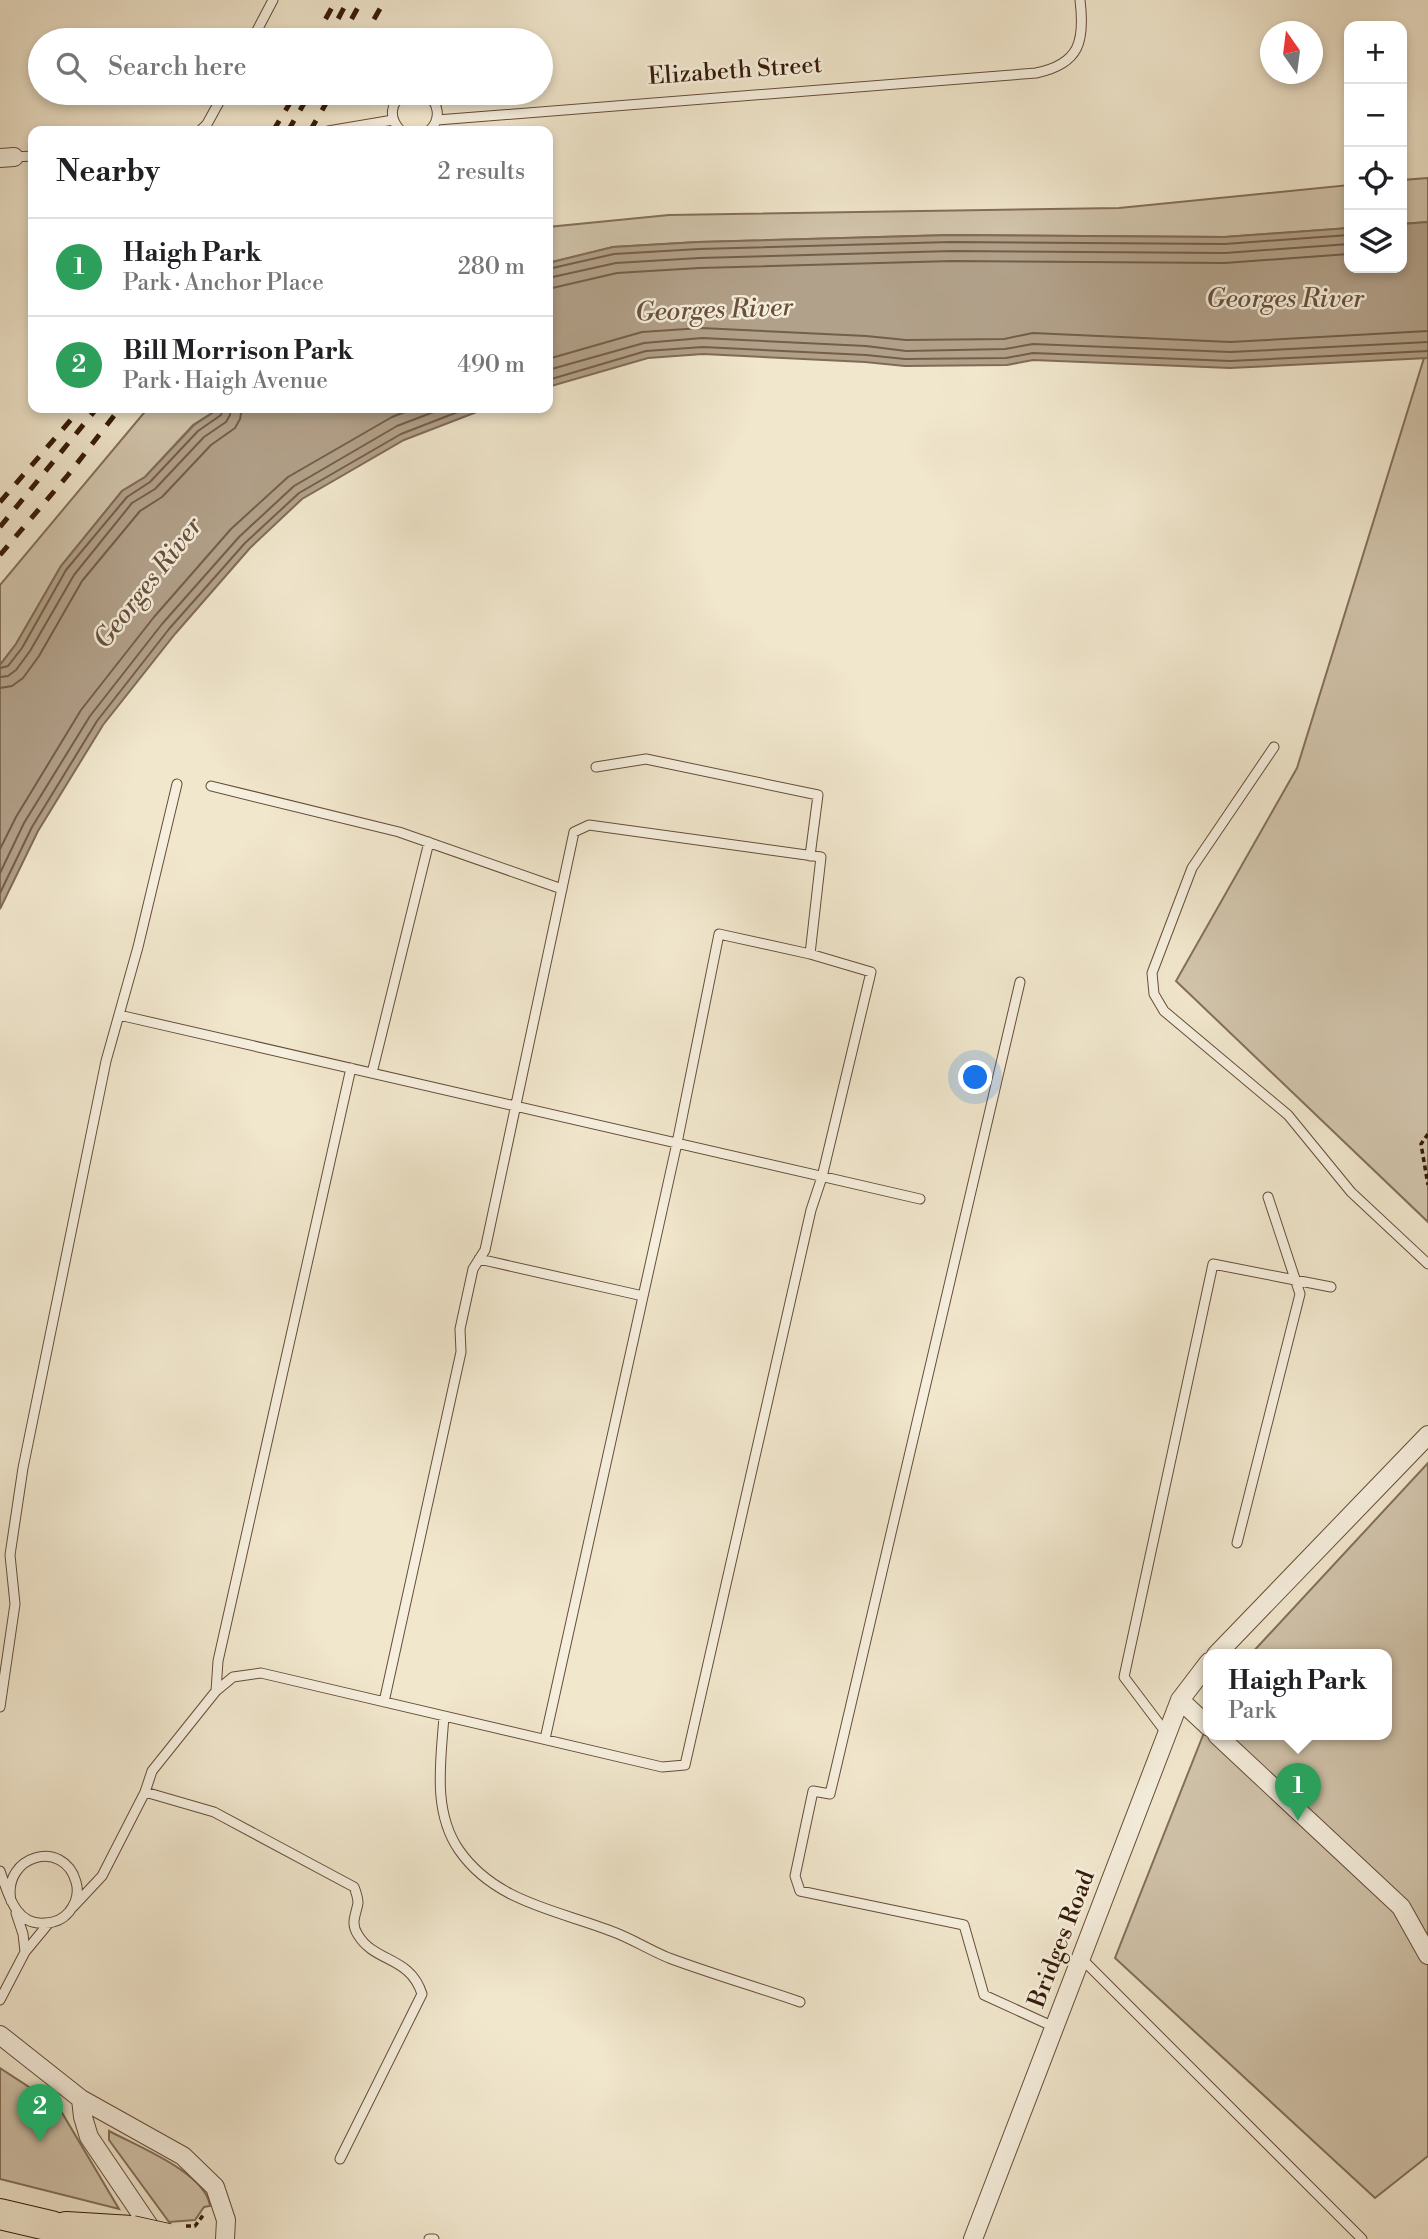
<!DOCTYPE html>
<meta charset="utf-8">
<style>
body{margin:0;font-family:"Libre Bodoni",serif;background:#f6f6f6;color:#202124}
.controls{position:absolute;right:21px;top:21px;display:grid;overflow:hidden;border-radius:14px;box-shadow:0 4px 10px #0003}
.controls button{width:63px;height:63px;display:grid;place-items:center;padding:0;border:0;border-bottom:2px solid #e0e0e0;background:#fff;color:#202124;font:35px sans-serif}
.compass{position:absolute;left:1260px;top:21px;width:63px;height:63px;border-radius:50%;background:#fff;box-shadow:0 4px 10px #0003;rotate:346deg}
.you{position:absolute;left:976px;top:1078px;width:24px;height:24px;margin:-18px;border:5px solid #fff;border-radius:50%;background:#1a73e8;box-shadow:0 0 0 10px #1a73e833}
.badge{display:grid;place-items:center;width:46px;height:46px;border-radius:50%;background:#2563eb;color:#fff;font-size:23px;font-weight:700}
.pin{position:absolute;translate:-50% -58px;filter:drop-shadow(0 2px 4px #0008)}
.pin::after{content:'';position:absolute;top:37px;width:24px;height:21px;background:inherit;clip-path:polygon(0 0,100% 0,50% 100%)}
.popup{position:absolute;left:1203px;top:1649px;width:189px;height:91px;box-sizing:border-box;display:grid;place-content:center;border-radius:14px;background:#fff;filter:drop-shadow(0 2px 5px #0005);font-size:23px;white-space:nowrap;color:#757577}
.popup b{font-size:26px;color:#202124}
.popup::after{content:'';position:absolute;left:50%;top:100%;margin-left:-14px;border:14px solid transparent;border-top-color:#fff}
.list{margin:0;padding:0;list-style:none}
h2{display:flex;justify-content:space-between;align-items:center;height:91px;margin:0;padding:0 28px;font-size:30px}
h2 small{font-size:23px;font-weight:400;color:#757577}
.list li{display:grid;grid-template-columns:46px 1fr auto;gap:21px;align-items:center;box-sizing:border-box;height:98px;padding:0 28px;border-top:2px solid #e0e0e0}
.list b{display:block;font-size:26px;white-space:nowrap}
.list p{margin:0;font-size:23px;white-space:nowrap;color:#757577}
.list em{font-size:23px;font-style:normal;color:#757577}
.icon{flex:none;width:38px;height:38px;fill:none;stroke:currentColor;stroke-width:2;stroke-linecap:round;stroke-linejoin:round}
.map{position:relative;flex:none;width:1428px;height:2239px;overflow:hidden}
.search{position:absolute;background:#fff;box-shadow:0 4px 10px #0003;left:28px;top:28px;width:525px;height:77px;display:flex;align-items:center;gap:18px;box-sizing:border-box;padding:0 24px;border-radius:38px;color:#757577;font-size:26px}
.panel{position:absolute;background:#fff;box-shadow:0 4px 10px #0003;left:28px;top:126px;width:525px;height:287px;border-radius:14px}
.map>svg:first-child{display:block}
</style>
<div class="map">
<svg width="1428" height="2239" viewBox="0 0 1428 2239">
<rect width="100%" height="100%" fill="#f1e7cd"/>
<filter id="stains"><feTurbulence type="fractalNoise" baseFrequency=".00286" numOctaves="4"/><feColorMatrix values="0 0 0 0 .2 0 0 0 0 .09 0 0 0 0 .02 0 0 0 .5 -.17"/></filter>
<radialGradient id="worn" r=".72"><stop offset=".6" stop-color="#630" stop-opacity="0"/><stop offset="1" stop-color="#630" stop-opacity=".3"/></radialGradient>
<path fill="#d1c4ab" stroke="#846f59" stroke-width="2" d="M1428 178V222L1402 224V180Z
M1349 185V228L1225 237 951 235 698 242 613 247 548 263V227L669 215 1119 208Z
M1424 358H1428V1222L1176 981 1297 768Z
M148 408H220L193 425 145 477 122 491 61 566 16 644 0 665V585Z
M1428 1463V2156L1375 2198 1115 1958 1209 1720V1735H1387V1655H1250Z
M0 2068 58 2106 119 2209 0 2179Z
M109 2131C137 2146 206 2173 210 2206L204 2207 195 2220 169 2222 109 2140Z"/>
<path fill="#b2a18a" stroke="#816b56" stroke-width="2" d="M1428 222V358L1230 368 1033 360 1007 365 905 366 865 362 703 354 648 358 548 387V263L613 247 698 242 951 235 1224 237 1349 228V268H1402V224Z
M220 408H487L404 440 302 499 250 548 175 634 103 725 38 831 0 909V665L16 644 61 566 122 491 145 477 194 425Z"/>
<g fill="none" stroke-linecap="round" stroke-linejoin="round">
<path stroke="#745e48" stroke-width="2" d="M548 269 614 254 699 249 951 242 1225 244 1349 235
M548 278 616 263 699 258 952 251 1225 253 1349 244
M548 289 617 273 699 268 952 261 1225 263 1349 254
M548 359 642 332 701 328 866 336 906 340 1004 339 1033 333 1230 342 1428 331
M548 370 644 343 702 338 866 346 906 351 1005 349 1033 344 1230 352 1428 342
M548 380 646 351 703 347 866 355 905 359 1006 358 1033 353 1230 361 1428 351
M0 668 8 666 22 648 66 570 127 497 150 482 198 431 221 415 223 408
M0 677 8 676 16 670 30 651 74 575 132 503 155 489 204 437 226 422 230 415 231 408
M0 688 12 686 23 678 39 656 82 581 140 511 162 497 211 445 235 428 240 419 242 408
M0 849 16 817 81 710 154 617 231 529 288 477 392 417 415 408
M0 873 24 823 90 716 162 624 239 537 294 486 397 426 444 408
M0 893 32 827 97 721 169 629 245 543 299 493 401 434 468 408"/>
<g stroke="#664d38" stroke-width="11">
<path id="service" d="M252 40 273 0
M425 93C439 102 442 119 429 131
M437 120 1036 73C1080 64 1085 41 1080 0
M200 131 207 124 224 93
M328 131 393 120
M401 131C388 118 390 102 405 93
M14 157 33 156
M1274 747 1192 868 1152 973 1154 994 1164 1011 1288 1115 1351 1192 1428 1264
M596 767 646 759 818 795 810 856
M211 786 399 832 562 889
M1020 982 830 1794 813 1791 795 1876 800 1891 964 1925 984 1995 1054 2027
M119 1015 920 1199
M372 1073 429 842
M479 1259 643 1296
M1237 1543 1300 1294 1268 1197
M216 1691 218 1661 351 1068
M384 1702 461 1352 460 1329 473 1269 485 1250 574 832 589 825 821 857 810 954
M0 1707 15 1604 10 1555 23 1468 106 1061 138 947 177 784
M444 1716C441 1760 432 1811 459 1850 495 1902 557 1910 611 1931 631 1938 649 1950 669 1958 712 1974 757 1987 800 2002
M1167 1734 1124 1677 1213 1264 1331 1287
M145 1792 152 1771 216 1691 233 1677 261 1673 662 1767 685 1765 811 1210 822 1177 871 972 810 954 719 934 677 1143 545 1739
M0 1871C8 1893 15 1926 45 1923 55 1923 63 1919 69 1912 76 1903 79 1892 76 1882 64 1838 2 1855 11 1901
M73 1907 102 1876 145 1792 214 1812 354 1887C356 1892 358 1898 358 1903 356 1915 350 1923 358 1935 375 1963 410 1956 422 1994L340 2159
M16 1913 23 1934 25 1952
M1081 1958 1362 2239
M0 2000 25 1952 49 1923
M429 2239H434"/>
</g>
<g stroke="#664d38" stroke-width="20">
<path id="minor" d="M0 158 14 157
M1216 1655 1428 1435
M1180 1700 1209 1727
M1217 1735 1401 1907 1428 1955
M0 2035 81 2099 183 2156 215 2187 226 2220 225 2239
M81 2099 83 2117 89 2137 156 2236
M973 2239 1180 1700 1209 1662"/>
</g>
<g stroke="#371a07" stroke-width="32">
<path id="trunk" d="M0 2214 51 2226 86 2239
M66 2227 132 2231"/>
</g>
<path stroke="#371a07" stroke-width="3.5" stroke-dasharray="5 3.5" stroke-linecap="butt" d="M1428 1134 1421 1144 1428 1185
M186 2226H195L204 2214"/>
<use href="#service" stroke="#f6efde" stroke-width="9"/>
<use href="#minor" stroke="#f6efde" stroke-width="18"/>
<use href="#trunk" stroke="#f1e7cd" stroke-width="30"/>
<path stroke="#371a07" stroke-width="5" stroke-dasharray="12 12" stroke-linecap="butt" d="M314 40 336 0
M327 40 348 0
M340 40 362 0
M362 40 385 0
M273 131 296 93
M288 131 310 93
M310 131 332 93
M0 502 81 408
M0 527 97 408
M0 555 68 475 120 408"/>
<g stroke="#371a07" stroke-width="32" stroke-linecap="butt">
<path id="trunk-bridge" d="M132 2231 168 2239"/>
</g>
<use href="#trunk-bridge" stroke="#f1e7cd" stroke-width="30"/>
</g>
<g text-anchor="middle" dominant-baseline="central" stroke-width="5" stroke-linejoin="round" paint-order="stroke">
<g font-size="24" fill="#371a07" stroke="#f6efde">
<text transform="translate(735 71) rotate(-4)">Elizabeth Street</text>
<text transform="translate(1062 1939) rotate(-69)">Bridges Road</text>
</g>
<g font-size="26" font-style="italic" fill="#68503b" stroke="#f6efde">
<text x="1285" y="299">Georges River</text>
<text transform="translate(714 310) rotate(-2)">Georges River</text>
<text transform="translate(148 583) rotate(-52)">Georges River</text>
</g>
</g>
<rect width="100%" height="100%" filter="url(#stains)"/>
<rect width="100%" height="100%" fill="url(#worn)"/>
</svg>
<div class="controls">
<button>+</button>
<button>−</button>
<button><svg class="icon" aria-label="locate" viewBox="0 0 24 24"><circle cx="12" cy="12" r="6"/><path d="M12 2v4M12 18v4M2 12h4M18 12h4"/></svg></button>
<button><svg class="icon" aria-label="layers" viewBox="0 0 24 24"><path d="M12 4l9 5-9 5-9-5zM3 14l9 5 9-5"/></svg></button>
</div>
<svg class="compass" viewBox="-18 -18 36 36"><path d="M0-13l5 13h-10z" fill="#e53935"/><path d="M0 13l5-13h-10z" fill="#757577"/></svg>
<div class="you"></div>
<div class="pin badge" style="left:1298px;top:1821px;background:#2e9e5b">1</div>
<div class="popup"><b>Haigh Park</b>Park</div>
<div class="pin badge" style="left:40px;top:2142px;background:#2e9e5b">2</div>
<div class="search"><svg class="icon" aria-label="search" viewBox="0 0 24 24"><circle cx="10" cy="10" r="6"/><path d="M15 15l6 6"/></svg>Search here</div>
<section class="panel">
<h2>Nearby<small>2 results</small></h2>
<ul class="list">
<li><span class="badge" style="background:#2e9e5b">1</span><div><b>Haigh Park</b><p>Park · Anchor Place</p></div><em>280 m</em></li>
<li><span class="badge" style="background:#2e9e5b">2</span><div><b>Bill Morrison Park</b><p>Park · Haigh Avenue</p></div><em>490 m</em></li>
</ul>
</section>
</div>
